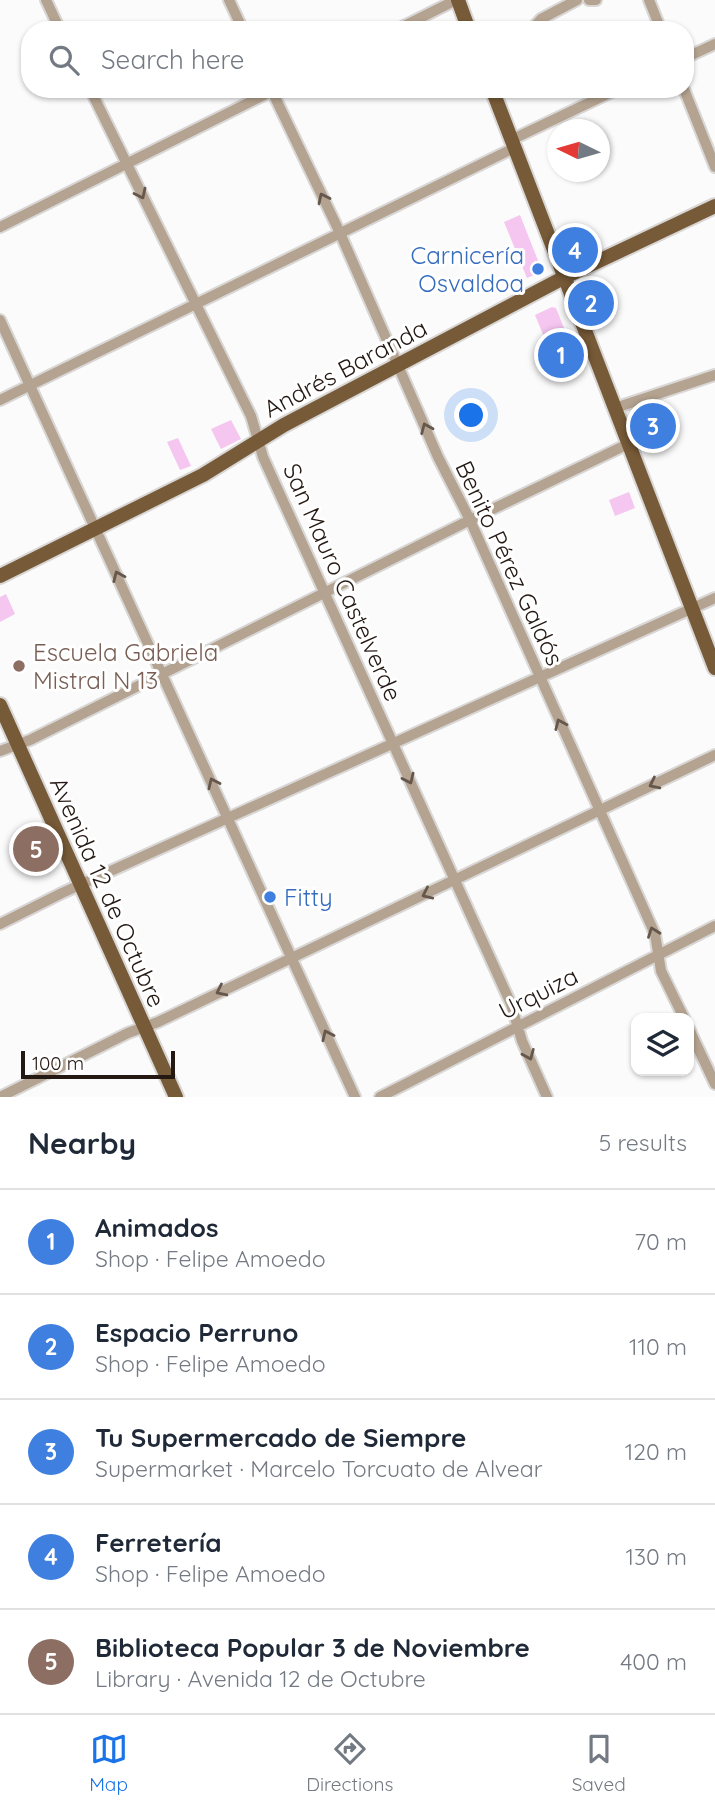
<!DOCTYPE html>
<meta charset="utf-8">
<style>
body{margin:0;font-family:Quicksand,sans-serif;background:#f2f2f3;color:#1f2937}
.controls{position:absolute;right:21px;bottom:21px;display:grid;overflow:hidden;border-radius:14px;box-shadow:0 2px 5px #0004}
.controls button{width:63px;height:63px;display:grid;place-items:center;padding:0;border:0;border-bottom:2px solid #e0e1e3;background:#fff;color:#1f2937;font:35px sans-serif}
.compass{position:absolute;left:547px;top:119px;width:63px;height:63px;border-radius:50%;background:#fff;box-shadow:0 2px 5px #0004;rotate:275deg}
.scale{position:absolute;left:21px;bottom:18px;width:154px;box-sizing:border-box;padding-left:7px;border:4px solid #241813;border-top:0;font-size:19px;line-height:24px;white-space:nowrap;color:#241813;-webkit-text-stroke:5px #fff;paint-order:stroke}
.you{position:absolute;left:472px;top:416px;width:24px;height:24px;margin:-18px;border:5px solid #fff;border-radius:50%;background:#1a73e8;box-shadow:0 0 0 10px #1a73e833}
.badge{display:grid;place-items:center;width:46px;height:46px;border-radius:50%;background:#1a73e8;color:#fff;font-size:23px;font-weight:700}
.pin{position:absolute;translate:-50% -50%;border:4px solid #fff;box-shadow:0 2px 7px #0006}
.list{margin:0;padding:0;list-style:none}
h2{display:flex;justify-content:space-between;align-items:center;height:91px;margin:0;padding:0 28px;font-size:30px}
h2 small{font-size:23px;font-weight:400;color:#747a83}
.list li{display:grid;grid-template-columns:46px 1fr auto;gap:21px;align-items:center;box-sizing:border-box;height:105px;padding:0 28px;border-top:2px solid #e0e1e3}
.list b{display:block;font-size:26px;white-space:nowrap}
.list p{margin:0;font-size:23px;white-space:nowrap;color:#747a83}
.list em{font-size:23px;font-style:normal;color:#747a83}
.icon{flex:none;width:38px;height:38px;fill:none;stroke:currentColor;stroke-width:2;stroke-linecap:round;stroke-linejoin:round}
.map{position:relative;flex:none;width:715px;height:1097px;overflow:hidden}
.search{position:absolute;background:#fff;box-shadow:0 2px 5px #0004;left:21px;right:21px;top:21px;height:77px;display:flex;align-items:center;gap:18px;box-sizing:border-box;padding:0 24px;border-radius:28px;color:#747a83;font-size:26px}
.sheet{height:616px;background:#fff}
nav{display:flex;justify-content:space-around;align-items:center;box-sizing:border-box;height:98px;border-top:2px solid #e0e1e3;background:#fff;font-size:19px;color:#747a83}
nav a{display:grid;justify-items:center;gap:4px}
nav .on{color:#1a73e8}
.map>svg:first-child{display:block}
</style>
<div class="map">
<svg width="715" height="1097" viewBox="0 0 715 1097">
<rect width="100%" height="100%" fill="#fbfbfb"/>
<path fill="#f4c6f0" d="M520 215 541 268 539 273 527 278 504 222Z
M587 227 595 247 577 255 568 252 562 238Z
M597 282 605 300 589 307 582 292 586 287Z
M552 307 556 308 579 366 555 376 547 356 551 354 535 315Z
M666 412 673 432 640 444 634 428 638 423Z
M231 420 241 439 221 449 211 429Z
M178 438 191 466 180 470 167 442Z
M629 492 635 508 615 516 609 500Z
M6 594 15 614 0 622V597Z"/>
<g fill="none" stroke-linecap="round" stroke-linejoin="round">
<g stroke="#d9d7d6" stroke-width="14">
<path id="minor" d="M46 0 60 30
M229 0 243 30
M589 0H596
M649 0 661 30
M396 30 456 0
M531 30 541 19 577 0
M685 58 715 44
M90 89 251 416 263 457 511 1004 522 1041 547 1097
M271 89 340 233 438 457 470 520 655 934 661 971 684 1018
M684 89 715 167
M511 140 618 89
M0 227 276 89
M0 320 355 1097
M0 400 514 148
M615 408 715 375
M0 751 30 740 470 520 628 444
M0 924 62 893 715 598
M689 1029 715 1084
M0 1097 128 1033 158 1022 715 755
M380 1097 715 926"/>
</g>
<g stroke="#d9d7d6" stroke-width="18">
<path id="major" d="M458 0 469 30
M492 89 715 668
M0 576 203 475 284 425 565 277 715 206
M0 705 176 1097"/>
</g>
<use href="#minor" stroke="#b4a390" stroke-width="10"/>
<use href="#major" stroke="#775a37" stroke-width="14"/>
</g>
<defs><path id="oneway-chevron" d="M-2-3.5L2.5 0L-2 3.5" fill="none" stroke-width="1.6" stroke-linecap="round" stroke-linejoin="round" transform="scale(1.75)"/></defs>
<g stroke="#65574b">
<use href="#oneway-chevron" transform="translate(141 194) rotate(64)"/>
<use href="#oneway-chevron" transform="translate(323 198) rotate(-116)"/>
<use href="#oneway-chevron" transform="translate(426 428) rotate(-113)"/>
<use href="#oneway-chevron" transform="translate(118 576) rotate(-114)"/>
<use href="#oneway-chevron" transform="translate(560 724) rotate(-114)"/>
<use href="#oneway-chevron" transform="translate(409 779) rotate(65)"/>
<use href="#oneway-chevron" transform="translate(213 783) rotate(-115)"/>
<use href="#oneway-chevron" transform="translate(654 784) rotate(154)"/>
<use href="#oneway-chevron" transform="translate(427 894) rotate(155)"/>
<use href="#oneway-chevron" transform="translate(653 932) rotate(-110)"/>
<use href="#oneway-chevron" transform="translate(221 991) rotate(154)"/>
<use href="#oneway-chevron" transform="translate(327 1035) rotate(-115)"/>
<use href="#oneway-chevron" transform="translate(529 1055) rotate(67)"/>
</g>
<g fill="#3f7fe0" stroke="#fff" stroke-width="2.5">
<circle cx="538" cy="269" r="7"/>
<circle cx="270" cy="897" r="7"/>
</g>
<circle fill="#8d6e63" stroke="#fff" stroke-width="2.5" cx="19" cy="666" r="7"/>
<g text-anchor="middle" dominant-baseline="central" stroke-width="6" stroke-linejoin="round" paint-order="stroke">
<g font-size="24" fill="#366cbe" stroke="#fff" text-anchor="end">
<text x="524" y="255">Carnicería<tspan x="524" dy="28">Osvaldoa</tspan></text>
<text x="284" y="897" text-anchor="start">Fitty</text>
</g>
<g font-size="24" fill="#241813" stroke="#fff">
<text transform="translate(345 368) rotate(-28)">Andrés Baranda</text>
<text transform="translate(510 563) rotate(65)">Benito Pérez Galdós</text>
<text transform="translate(343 582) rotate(66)">San Mauro Castelverde</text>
<text transform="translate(108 892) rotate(66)">Avenida 12 de Octubre</text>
<text transform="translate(538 993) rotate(-27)">Urquiza</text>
</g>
<g font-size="24" fill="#785e54" stroke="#fff" text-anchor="start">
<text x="33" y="652">Escuela Gabriela<tspan x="33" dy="28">Mistral N 13</tspan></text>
</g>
</g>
</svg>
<div class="controls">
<button><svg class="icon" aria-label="layers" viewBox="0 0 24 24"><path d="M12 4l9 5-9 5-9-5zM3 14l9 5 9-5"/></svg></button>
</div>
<svg class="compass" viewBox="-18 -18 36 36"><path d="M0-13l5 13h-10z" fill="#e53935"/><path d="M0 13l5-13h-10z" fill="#747a83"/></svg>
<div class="scale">100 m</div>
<div class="you"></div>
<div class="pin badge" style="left:561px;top:355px;background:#3f7fe0">1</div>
<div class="pin badge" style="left:591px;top:303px;background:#3f7fe0">2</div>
<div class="pin badge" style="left:653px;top:426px;background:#3f7fe0">3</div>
<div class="pin badge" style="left:575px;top:250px;background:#3f7fe0">4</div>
<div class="pin badge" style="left:36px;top:849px;background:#8d6e63">5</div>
<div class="search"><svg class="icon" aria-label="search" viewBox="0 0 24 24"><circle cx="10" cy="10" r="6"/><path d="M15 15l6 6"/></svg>Search here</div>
</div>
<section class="sheet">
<h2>Nearby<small>5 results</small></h2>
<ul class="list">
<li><span class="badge" style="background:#3f7fe0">1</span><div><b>Animados</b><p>Shop · Felipe Amoedo</p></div><em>70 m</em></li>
<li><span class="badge" style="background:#3f7fe0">2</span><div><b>Espacio Perruno</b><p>Shop · Felipe Amoedo</p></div><em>110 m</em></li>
<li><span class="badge" style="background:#3f7fe0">3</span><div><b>Tu Supermercado de Siempre</b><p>Supermarket · Marcelo Torcuato de Alvear</p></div><em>120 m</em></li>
<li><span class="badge" style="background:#3f7fe0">4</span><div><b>Ferretería</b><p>Shop · Felipe Amoedo</p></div><em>130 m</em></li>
<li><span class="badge" style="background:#8d6e63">5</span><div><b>Biblioteca Popular 3 de Noviembre</b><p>Library · Avenida 12 de Octubre</p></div><em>400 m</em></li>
</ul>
</section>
<nav>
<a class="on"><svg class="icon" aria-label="map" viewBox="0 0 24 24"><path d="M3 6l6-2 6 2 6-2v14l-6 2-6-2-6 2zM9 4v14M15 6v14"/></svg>Map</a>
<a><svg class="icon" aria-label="directions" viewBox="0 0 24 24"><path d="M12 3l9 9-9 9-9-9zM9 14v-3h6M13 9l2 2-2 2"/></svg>Directions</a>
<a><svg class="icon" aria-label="saved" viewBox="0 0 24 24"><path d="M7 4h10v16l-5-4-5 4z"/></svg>Saved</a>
</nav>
